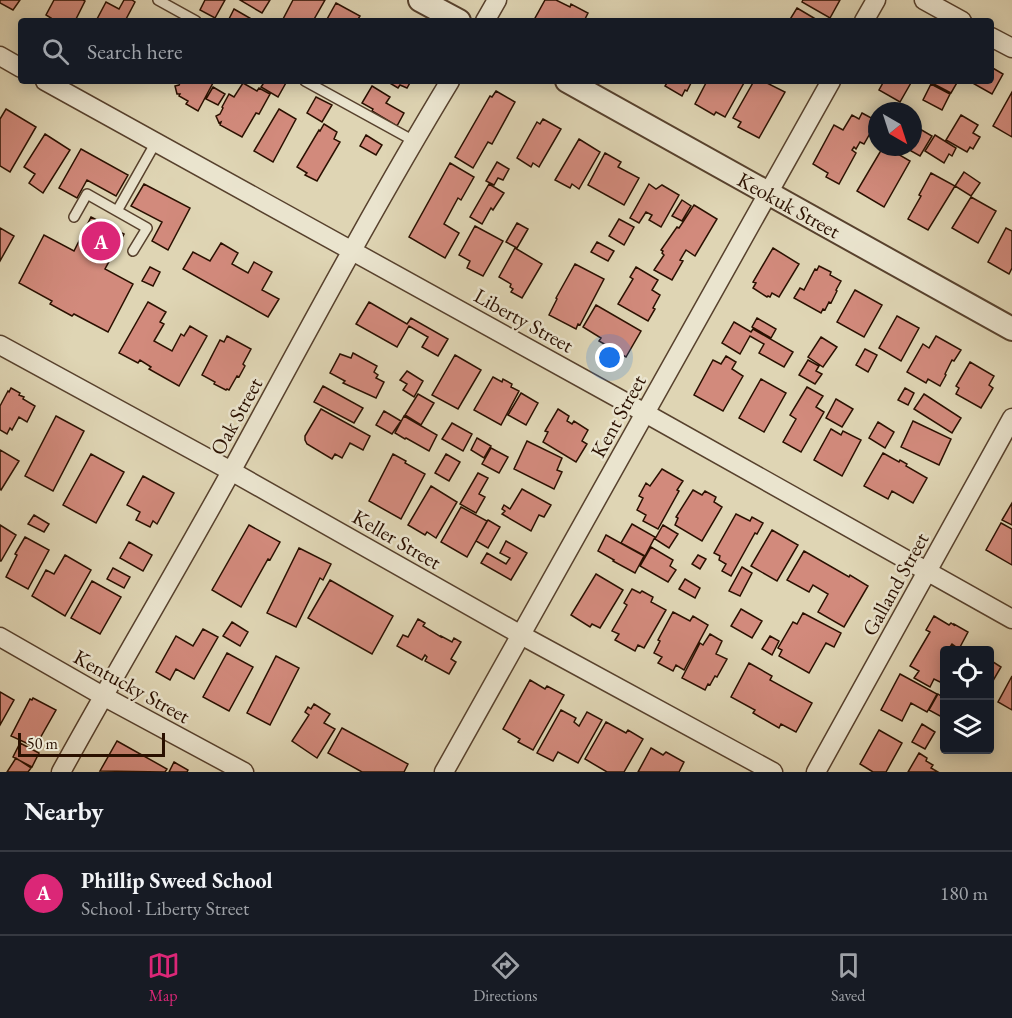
<!DOCTYPE html>
<meta charset="utf-8">
<style>
body{margin:0;font-family:"EB Garamond",serif;background:#242831;color:#f1f3f6}
.controls{position:absolute;right:18px;bottom:18px;display:grid;overflow:hidden;border-radius:6px;box-shadow:0 3px 15px #0003}
.controls button{width:54px;height:54px;display:grid;place-items:center;padding:0;border:0;border-bottom:2px solid #363941;background:#171b24;color:#f1f3f6;font:30px sans-serif}
.compass{position:absolute;left:868px;top:102px;width:54px;height:54px;border-radius:50%;background:#171b24;box-shadow:0 3px 15px #0003;rotate:141deg}
.scale{position:absolute;left:18px;bottom:15px;width:147px;box-sizing:border-box;padding-left:6px;border:3px solid #2a1000;border-top:0;font-size:16px;line-height:21px;white-space:nowrap;color:#2a1000;-webkit-text-stroke:4px #eae4ce;paint-order:stroke}
.you{position:absolute;left:610px;top:358px;width:21px;height:21px;margin:-15px;border:4px solid #fff;border-radius:50%;background:#1a73e8;box-shadow:0 0 0 9px #1a73e833}
.badge{display:grid;place-items:center;width:39px;height:39px;border-radius:50%;background:#db2777;color:#fff;font-size:20px;font-weight:700}
.pin{position:absolute;translate:-50% -50%;border:3px solid #fff;box-shadow:0 2px 6px #0006}
.list{margin:0;padding:0;list-style:none}
h2{display:flex;justify-content:space-between;align-items:center;height:78px;margin:0;padding:0 24px;font-size:26px}
h2 small{font-size:20px;font-weight:400;color:#9ea1a6}
.list li{display:grid;grid-template-columns:39px 1fr auto;gap:18px;align-items:center;box-sizing:border-box;height:84px;padding:0 24px;border-top:2px solid #363941}
.list b{display:block;font-size:22px;white-space:nowrap}
.list p{margin:0;font-size:20px;white-space:nowrap;color:#9ea1a6}
.list em{font-size:20px;font-style:normal;color:#9ea1a6}
.icon{flex:none;width:33px;height:33px;fill:none;stroke:currentColor;stroke-width:2;stroke-linecap:round;stroke-linejoin:round}
.map{position:relative;flex:none;width:1012px;height:772px;overflow:hidden}
.search{position:absolute;background:#171b24;box-shadow:0 3px 15px #0003;left:18px;right:18px;top:18px;height:66px;display:flex;align-items:center;gap:15px;box-sizing:border-box;padding:0 21px;border-radius:6px;color:#9ea1a6;font-size:22px}
.sheet{height:162px;background:#171b24}
nav{display:flex;justify-content:space-around;align-items:center;box-sizing:border-box;height:84px;border-top:2px solid #363941;background:#171b24;font-size:16px;color:#9ea1a6}
nav a{display:grid;justify-items:center;gap:3px}
nav .on{color:#db2777}
.map>svg:first-child{display:block}
</style>
<div class="map">
<svg width="1012" height="772" viewBox="0 0 1012 772">
<rect width="100%" height="100%" fill="#dfd5b4"/>
<filter id="stains"><feTurbulence type="fractalNoise" baseFrequency=".00333" numOctaves="4"/><feColorMatrix values="0 0 0 0 .2 0 0 0 0 .09 0 0 0 0 .02 0 0 0 .5 -.17"/></filter>
<radialGradient id="worn" r=".72"><stop offset=".6" stop-color="#630" stop-opacity="0"/><stop offset="1" stop-color="#630" stop-opacity=".3"/></radialGradient>
<path fill="#d28a7c" stroke="#2a1000" stroke-width="1.5" d="M0 0H20L13 10 0 3Z
M54 0H83L85 1 75 21H49L51 18 46 15Z
M124 0H132L135 2 125 21H96L106 2 119 9Z
M205 0H225L215 18 200 10Z
M240 0H270L262 13Z
M293 0H325L313 21H282Z
M545 0H556L570 7 571 4 588 13 584 21H536L534 20Z
M803 0H840L830 18 802 2Z
M336 3 360 16 357 21H326Z
M797 8 819 21H789Z
M234 9 255 21H228Z
M991 67 1003 74 992 94 969 81H991Z
M181 81H214L198 111 186 104 188 101 179 96 180 94H177L175 86 179 85Z
M265 81H287L278 97 261 87Z
M389 81H411L407 88 400 85 398 88 388 82Z
M668 81H692L687 91 685 90 682 96 665 86Z
M707 81H745L725 117 716 112 714 115 695 104Z
M754 81H763L785 92 759 138 738 127 741 122 733 118Z
M884 81H912L900 102 879 90Z
M928 81H958L951 93Z
M243 83 257 91 259 88 270 94 259 114 256 113 242 137 220 125 221 122 219 123 216 116 220 114 223 108 222 107 229 94 234 97Z
M931 84 950 94 942 110 923 100Z
M372 86 390 97 386 103 404 113 397 126 372 111 373 109 362 103Z
M213 87 225 94 218 105 206 99Z
M496 91 515 102 492 144 488 142 473 168 455 157 490 96 492 97Z
M1012 92V137L993 126Z
M316 97 332 105 322 122 307 113Z
M6 109 36 127 10 172 0 166V119Z
M279 109 296 119 273 162 254 151Z
M862 113 877 121 864 144 860 142 856 149 854 147 852 150 856 153 839 184 826 177 828 173 813 164 834 125 843 130 852 115 859 119Z
M961 115 978 125 973 133 980 137 973 149 970 147 967 152 946 140Z
M543 119 561 129 539 167 533 163 531 167 517 158 537 122 540 124Z
M324 124 337 132 334 139 340 142 317 181 305 175 307 173 297 167 319 130 320 131Z
M913 125 932 136 920 156 904 147H913Z
M45 134 70 150 43 193 29 183 35 174 24 167Z
M366 135 382 145 376 155 360 146Z
M935 135 956 148 952 156 949 154 944 163 925 151Z
M579 139 600 152 579 189 572 184 570 188 555 180Z
M883 147H886L910 161 884 207 857 191Z
M81 149 128 175 116 196 87 180 77 198 59 188Z
M605 153 621 162 618 167 639 178 624 205 588 185Z
M497 162 509 169 503 180 498 178 494 185 486 181Z
M450 163 474 177 461 200 458 198 444 224 459 233 445 258 409 237Z
M964 172 980 183 971 196 955 186Z
M931 173 955 186 928 230 908 219 921 196 919 195Z
M144 184 190 208 168 250 152 241 162 222 131 206Z
M489 184 504 193 493 210 491 208 482 224 470 217Z
M649 184 656 189 662 185 679 195 661 227 649 220 652 215 646 212 639 223 630 218Z
M971 197 996 211 978 243 952 228Z
M682 200 691 206 682 221 672 216Z
M694 205 717 219 695 256 686 250 680 260 683 261 672 280 654 270 664 255 662 253 663 251 661 250 677 227 679 228 683 222Z
M91 217 124 234 105 269 133 284 108 332 74 314 72 316 50 304 52 301 19 283 44 235 74 251Z
M619 219 634 227 624 245 609 236Z
M517 223 528 229 517 248 506 242Z
M475 226 503 241 483 276 467 268 470 261 459 255Z
M0 228 14 236 0 261Z
M1006 228 1012 231V268L1009 274 988 262Z
M597 242 614 251 608 261 591 252Z
M221 243 238 253 232 264 248 273 254 262 272 272 262 290 279 299 268 317 183 269 193 252 210 261Z
M515 248 542 264 522 298 511 292 513 289 510 287 511 284 499 277Z
M773 248 799 264 779 297 772 293 770 297 768 296 767 297 753 288 756 283 753 282Z
M575 264 604 279 580 325 578 324 576 329 549 315 557 299 556 298Z
M819 266 831 272 830 275 841 281 836 290 837 291 831 303 829 302 825 310 823 309 821 313 794 298 800 288 804 290 815 269 817 270Z
M150 267 160 272 153 286 142 281Z
M636 267 658 280 652 290 660 295 653 308 655 309 648 321 618 304 633 279 630 277Z
M855 290 882 305 864 337 837 322Z
M148 302 166 312 160 322 164 324 154 341 172 351 181 334 184 336 190 326 207 336 179 386 149 369 151 367 140 360 138 363 119 353Z
M369 302 407 324 411 318 448 339 438 356 422 347 428 337 409 326 397 347 356 324Z
M596 305 641 331 626 357 599 341 601 338 583 327Z
M897 316 919 328 901 361 879 348Z
M757 318 776 329 771 338 752 327Z
M734 322 751 332 753 329 793 352 784 367 759 353 764 344 750 336 740 354 722 343Z
M227 336 251 349 243 364 245 366 239 377 237 376 229 390 227 389 226 390 214 384 215 382 202 375 220 340 224 342Z
M936 336 961 350 954 361 952 360 945 374 946 375 940 386 928 379 926 383 907 372 923 344 929 348Z
M821 337 837 347 823 367 808 357Z
M865 349 877 355 868 372 856 365Z
M353 353 377 366 374 372 378 375 376 378 384 382 376 398 343 383 345 381 330 373 340 354 351 358Z
M455 355 481 370 458 409 432 395Z
M726 356 736 362 732 369 743 376 723 411 694 395 713 360 721 364Z
M808 360 819 366 816 371 822 374 815 384 799 375Z
M970 362 994 376 989 385 993 388 981 408 956 394 959 388 956 386Z
M407 371 423 381 414 397 403 390 407 384 400 380Z
M493 377 502 382 503 379 512 384 511 387 519 391 501 425 474 410Z
M761 379 786 393 764 432 739 418Z
M323 386 363 408 354 423 314 402Z
M807 387 823 396 816 407 824 412 801 452 783 442 796 419 790 415Z
M11 388 20 393 19 395 24 397 23 399 35 406 27 422 19 417 12 430 10 428 7 434 0 430V406L8 391 9 392Z
M905 388 914 393 908 405 898 400Z
M521 393 538 403 526 425 508 415Z
M418 394 434 403 421 425 405 415Z
M924 394 961 418 952 433 914 409Z
M836 399 853 409 842 427 826 418Z
M321 409 370 436 363 450 350 443 342 458 335 454 332 459 307 444 305 440V436Z
M558 409 569 416 567 421 572 424 574 421 588 430 582 441 587 444 576 462 543 442 548 432 545 431Z
M384 411 401 421 392 434 376 425Z
M56 416 84 431 53 491 25 476Z
M404 416 437 435 429 451 406 438 405 439 395 433Z
M913 421 951 439 939 465 901 447Z
M878 422 894 432 885 448 869 438Z
M452 423 472 434 463 451 442 439Z
M831 429 841 435 843 431 861 440 842 476 814 460Z
M477 438 491 446 484 458 471 450Z
M527 441 562 458 557 470 562 472 554 489 514 469Z
M491 448 508 457 499 473 482 464Z
M0 450 19 461 1 490 0 489Z
M883 453 899 462 900 460 907 464 906 466 927 478 913 503 892 491 888 499 864 486Z
M91 454 124 472 96 523 63 505Z
M393 454 406 461 405 463 425 474 401 519 369 501Z
M446 454 460 462 449 481 435 473Z
M662 469 683 481 677 490 679 491 658 529 643 521 646 515 637 510 643 498 639 496 646 483 650 486Z
M478 473 488 478 479 494 485 497 476 513 460 504Z
M143 476 174 493 157 524 153 521 150 527 136 520 140 512 127 505Z
M431 486 457 502 436 538 427 532 425 535 408 525Z
M522 489 551 505 544 517 539 515 531 531 502 514 505 511 502 509 504 505 510 509Z
M693 490 702 495 705 491 716 497 714 502 722 507 702 541 675 525 678 518 676 517Z
M1012 503V525L1002 520Z
M461 507 487 521 467 557 441 542Z
M736 514 750 521 752 517 763 523 757 534 755 533 731 576 722 571 726 564 719 560 720 556 714 553Z
M34 515 49 524 44 532 28 524Z
M488 520 500 527 488 548 476 541Z
M1001 523 1012 529V565L986 550Z
M632 524 655 537 645 556 621 543Z
M0 525 16 535 1 561H0Z
M249 525 280 542 270 560 268 559 241 607 212 590Z
M663 525 678 534 669 548 655 539Z
M772 530 798 545 777 581 751 566Z
M606 535 644 556 635 573 613 561 614 560 598 551Z
M25 537 49 550 28 589 6 577 17 555 15 554Z
M506 541 527 553 511 580 481 563 487 553 506 564 510 558 500 553Z
M129 542 152 555 143 571 120 558Z
M651 547 673 560 670 566 676 570 668 582 640 566Z
M299 548 331 564 323 580 320 578 296 627 267 613Z
M804 551 849 577 850 575 868 586 844 627 818 612 828 594 813 585 809 592 787 580Z
M65 555 91 570 65 616 32 596 46 570 54 574Z
M698 555 706 559 700 569 692 564Z
M742 567 752 573 740 596 729 591Z
M113 568 130 577 124 588 107 579Z
M596 574 623 590 600 628 592 624 590 627 571 615Z
M685 579 700 588 695 598 679 589Z
M330 580 393 616 372 654 308 618Z
M92 581 121 597 100 634 71 618Z
M632 589 640 593 642 591 653 597 651 602 666 610 644 648 638 645 635 651 615 640 619 634 612 631 627 605 624 603Z
M741 609 762 621 752 638 731 626Z
M673 612 690 621 693 616 708 625 684 670 676 665 673 671 658 663 662 657 654 653 660 641 658 640Z
M803 613 841 633 834 647 826 643 809 673 779 656 782 650 778 648 793 622 797 624Z
M934 616 949 625 951 623 954 625V624L968 632 959 649 952 644 948 650H944V657L943 660 944 661V674L940 682 934 679 930 687 914 678 919 671 910 666 930 632 926 630Z
M418 619 425 623 423 626 441 637V636L452 642 454 638 461 642 451 659 456 662 449 674 425 661 427 657 425 655 422 660 397 646 403 635 408 637Z
M232 622 248 632 240 646 223 636Z
M203 629 218 637 194 679 176 669 170 680 156 672 176 636 193 646Z
M710 634 722 641 716 654 727 659 717 677 715 676 710 685 708 684 705 690 682 678 700 643 703 645Z
M770 636 779 641 772 655 762 649Z
M227 653 253 667 229 711 203 697Z
M276 656 299 668 270 725 247 713Z
M990 657 991 658 990 660 1001 667 990 686Z
M749 663 772 676 770 680 812 703 796 732 781 724 779 728 753 713 755 710 731 697Z
M900 674 937 694 927 712 911 703 902 721 881 710Z
M1012 676V710L998 702Z
M530 680 545 689 547 686 564 695 533 750 518 742 520 739 503 729Z
M0 692 14 700 0 725Z
M938 694 944 698V709L940 716 929 710Z
M33 698 56 710 35 747 11 736 30 699 32 700Z
M314 704 330 714 324 723 335 729 317 758 292 741 309 715 305 712 308 707 311 709Z
M561 710 576 718 574 722 579 726 587 712 602 720 578 763 558 752 553 761 537 753Z
M606 722 626 733 628 730 643 739 624 772H607L585 759Z
M922 724 935 732 925 749 912 742Z
M342 728 408 764 404 772H362L328 753Z
M879 730 902 743 886 772H873L860 764Z
M117 741 167 769 165 772 100 771Z
M20 743 39 753 32 767 13 757Z
M651 748 663 755 666 752 684 762 679 772H638Z
M919 753 927 758 926 761 933 765 931 768 938 772H908Z
M16 758 31 768 28 772H7Z
M174 762 188 770 187 772H169Z"/>
<g fill="none" stroke-linecap="round" stroke-linejoin="round">
<g stroke="#57412d" stroke-width="12">
<path id="service" d="M158 0 196 21
M305 81 414 141
M117 211 156 142
M74 217 87 194 147 228 133 251"/>
</g>
<g stroke="#57412d" stroke-width="21">
<path id="minor" d="M924 0 962 21
M485 21 497 0
M864 21 876 0
M991 37 1012 48
M0 56 21 68
M45 81 645 413 1012 619
M0 345 231 471 521 635 773 772
M0 637 103 696 244 772
M61 772C117 670 177 570 233 468 304 338 373 208 450 81
M444 772 831 81
M816 772 1012 418"/>
</g>
<g stroke="#57412d" stroke-width="26">
<path id="tertiary" d="M420 0 459 21
M567 81 1012 329"/>
</g>
<use href="#service" stroke="#eae4ce" stroke-width="9"/>
<use href="#minor" stroke="#eae4ce" stroke-width="18"/>
<use href="#tertiary" stroke="#eae4ce" stroke-width="22"/>
</g>
<g text-anchor="middle" dominant-baseline="central" stroke-width="5" stroke-linejoin="round" paint-order="stroke">
<g font-size="21" fill="#2a1000" stroke="#eae4ce">
<text transform="translate(789 205) rotate(29)">Keokuk Street</text>
<text transform="translate(524 320) rotate(29)">Liberty Street</text>
<text transform="translate(236 416) rotate(-61)">Oak Street</text>
<text transform="translate(618 416) rotate(-61)">Kent Street</text>
<text transform="translate(397 539) rotate(30)">Keller Street</text>
<text transform="translate(895 584) rotate(-61)">Galland Street</text>
<text transform="translate(132 686) rotate(29)">Kentucky Street</text>
</g>
</g>
<rect width="100%" height="100%" filter="url(#stains)"/>
<rect width="100%" height="100%" fill="url(#worn)"/>
</svg>
<div class="controls">
<button><svg class="icon" aria-label="locate" viewBox="0 0 24 24"><circle cx="12" cy="12" r="6"/><path d="M12 2v4M12 18v4M2 12h4M18 12h4"/></svg></button>
<button><svg class="icon" aria-label="layers" viewBox="0 0 24 24"><path d="M12 4l9 5-9 5-9-5zM3 14l9 5 9-5"/></svg></button>
</div>
<svg class="compass" viewBox="-18 -18 36 36"><path d="M0-13l5 13h-10z" fill="#e53935"/><path d="M0 13l5-13h-10z" fill="#9ea1a6"/></svg>
<div class="scale">50 m</div>
<div class="you"></div>
<div class="pin badge" style="left:101px;top:241px">A</div>
<div class="search"><svg class="icon" aria-label="search" viewBox="0 0 24 24"><circle cx="10" cy="10" r="6"/><path d="M15 15l6 6"/></svg>Search here</div>
</div>
<section class="sheet">
<h2>Nearby<small></small></h2>
<ul class="list">
<li><span class="badge">A</span><div><b>Phillip Sweed School</b><p>School · Liberty Street</p></div><em>180 m</em></li>
</ul>
</section>
<nav>
<a class="on"><svg class="icon" aria-label="map" viewBox="0 0 24 24"><path d="M3 6l6-2 6 2 6-2v14l-6 2-6-2-6 2zM9 4v14M15 6v14"/></svg>Map</a>
<a><svg class="icon" aria-label="directions" viewBox="0 0 24 24"><path d="M12 3l9 9-9 9-9-9zM9 14v-3h6M13 9l2 2-2 2"/></svg>Directions</a>
<a><svg class="icon" aria-label="saved" viewBox="0 0 24 24"><path d="M7 4h10v16l-5-4-5 4z"/></svg>Saved</a>
</nav>
